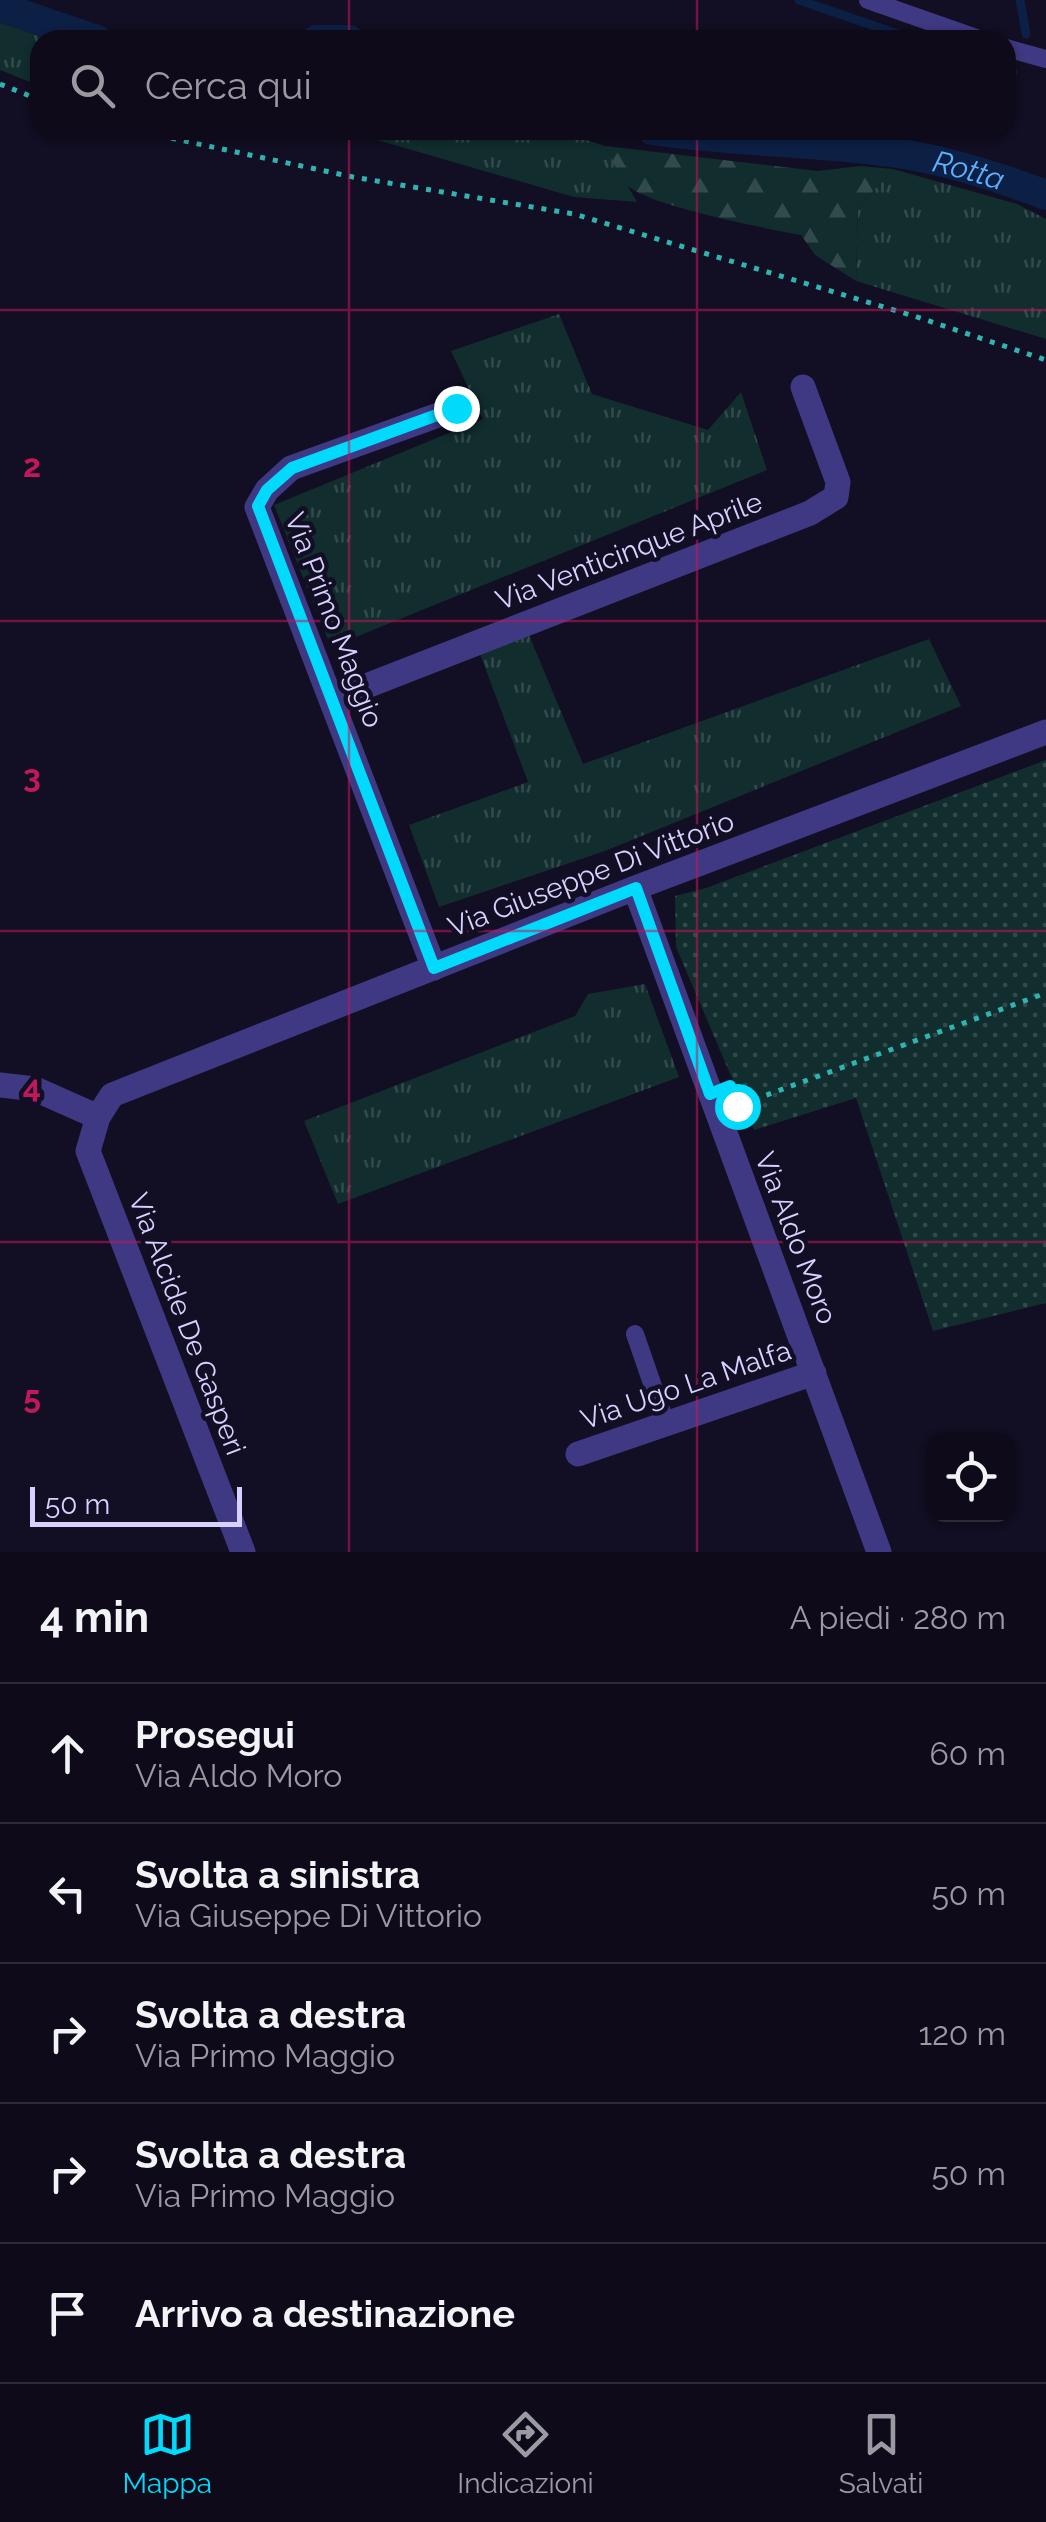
<!DOCTYPE html>
<html lang="it">
<meta charset="utf-8">
<style>
body{margin:0;font-family:Raleway,sans-serif;background:#1c1827;color:#f1f3f6}
.controls{position:absolute;right:30px;bottom:30px;display:grid;overflow:hidden;border-radius:20px;box-shadow:0 2px 8px #0004}
.controls button{width:90px;height:90px;display:grid;place-items:center;padding:0;border:0;border-bottom:2px solid #2e2b39;background:#0e0a1a;color:#f1f3f6;font:50px sans-serif}
.scale{position:absolute;left:30px;bottom:25px;width:212px;box-sizing:border-box;padding-left:10px;border:5px solid #d7d1ff;border-top:0;font-size:28px;line-height:35px;white-space:nowrap;color:#d7d1ff;-webkit-text-stroke:8px #120e23;paint-order:stroke}
.stop{position:absolute;width:30px;height:30px;margin:-22px;border:8px solid #01dafb;border-radius:50%;background:#fff}
.stop.end{background:#01dafb;border-color:#fff;box-shadow:0 2px 10px #0008}
.list{margin:0;padding:0;list-style:none}
h2{display:flex;justify-content:space-between;align-items:center;height:130px;margin:0;padding:0 40px;font-size:42px}
h2 small{font-size:32px;font-weight:400;color:#9b9aa2}
.list li{display:grid;grid-template-columns:65px 1fr auto;gap:30px;align-items:center;box-sizing:border-box;height:140px;padding:0 40px;border-top:2px solid #2e2b39}
.list b{display:block;font-size:38px;white-space:nowrap}
.list p{margin:0;font-size:32px;white-space:nowrap;color:#9b9aa2}
.list em{font-size:32px;font-style:normal;color:#9b9aa2}
.icon{flex:none;width:55px;height:55px;fill:none;stroke:currentColor;stroke-width:2;stroke-linecap:round;stroke-linejoin:round}
.map{position:relative;flex:none;width:1046px;height:1552px;overflow:hidden}
.search{position:absolute;background:#0e0a1a;box-shadow:0 2px 8px #0004;left:30px;right:30px;top:30px;height:110px;display:flex;align-items:center;gap:25px;box-sizing:border-box;padding:0 35px;border-radius:30px;color:#9b9aa2;font-size:38px}
.sheet{height:830px;background:#0e0a1a}
nav{display:flex;justify-content:space-around;align-items:center;box-sizing:border-box;height:140px;border-top:2px solid #2e2b39;background:#0e0a1a;font-size:28px;color:#9b9aa2}
nav a{display:grid;justify-items:center;gap:5px}
nav .on{color:#01dafb}
.map>svg:first-child{display:block}
</style>
<div class="map">
<svg width="1046" height="1552" viewBox="0 0 1046 1552">
<defs>
<pattern id="grass-tufts" width="24" height="20" patternUnits="userSpaceOnUse" patternTransform="scale(2.5)"><rect width="24" height="20" fill="#112d2d"/><path d="M3 7l-1-3M5 7V3M7 7l1-3M15 17l-1-3M17 17v-4M19 17l1-3" fill="none" stroke="#334a4c"/></pattern>
<pattern id="forest-firs" width="22" height="20" patternUnits="userSpaceOnUse" patternTransform="scale(2.5)"><rect width="22" height="20" fill="#112d2d"/><path d="M5 1l3.5 6h-7zM16 11l3.5 6h-7z" fill="#334a4c"/></pattern>
<pattern id="park-dots" width="8" height="8" patternUnits="userSpaceOnUse" patternTransform="scale(2.5)"><rect width="8" height="8" fill="#112d2d"/><path d="M2 2h.1M6 6h.1" fill="none" stroke="#334a4c" stroke-width="1.8" stroke-linecap="round"/></pattern>
</defs>
<rect width="100%" height="100%" fill="#120e23"/>
<path fill="url(#grass-tufts)" d="M0 22 50 40H40V86L0 70Z
M343 130H555L605 146 637 202 574 197Z
M893 169 1017 204 1046 219V339L856 281 858 208Z
M559 314 592 394 708 430 741 392 767 470 331 647 274 505 483 419 451 351Z
M523 621 583 764 929 639 961 706 605 851 439 907 409 825 528 782 476 643Z
M645 984 679 1077 338 1204 304 1121 575 1016 588 994Z"/>
<path fill="url(#forest-firs)" d="M605 146 818 171 860 166 893 169 858 208 856 281 815 255 801 235C768 229 650 206 628 186 618 177 612 157 605 146Z"/>
<path fill="url(#park-dots)" d="M1046 760V1303L933 1331 856 1098 754 1130 676 947 675 896 706 888Z"/>
<g fill="none" stroke-linecap="round" stroke-linejoin="round">
<path stroke="#0c1f45" stroke-width="9" d="M799 0 915 40
M1020 0 1026 34
M1006 70 1013 72"/>
<g stroke="#0c1f45" stroke-width="30">
<path d="M0 7 97 40"/>
<path d="M316 40H349"/>
<path id="s1" d="M652 130C731 142 811 141 890 152 941 159 999 177 1046 195"/>
</g>
<path stroke="#2fb5b1" stroke-width="5" stroke-dasharray="5 8" stroke-linecap="butt" d="M0 84 40 100
M133 130 353 177 574 214 914 316 1046 360
M742 1104 1046 993"/>
<path stroke="#3e3982" stroke-width="18" d="M868 0 982 40
M1006 48 1046 59
M635 1334 666 1424"/>
<path stroke="#3e3982" stroke-width="25" d="M333 699 810 513 836 497 838 482 803 387
M635 888 879 1552
M434 968 257 507 267 490 291 468 455 409
M0 1085 35 1089 98 1117
M578 1454 814 1373
M243 1552 88 1151 98 1117 112 1095 635 888 1046 732"/>
</g>
<g fill="none" stroke-linecap="round" stroke-linejoin="round">
<path stroke="#01dafb" stroke-width="12" d="M456 408 292 468 267 490 258 506 434 968 636 888 710 1094 730 1086 737 1106"/>
</g>
<path fill="none" stroke="#c2185b" stroke-width="2.5" stroke-opacity="0.55" d="M349 0V40M697 0V40M349 130V1552M697 130V1552M0 310H1046M0 621H1046M0 931H1046M0 1242H1046"/>
<g text-anchor="middle" dominant-baseline="central" stroke-width="9" stroke-linejoin="round" paint-order="stroke">
<g font-size="28" fill="#d7d1ff" stroke="#120e23">
<text transform="translate(629 551) rotate(-21)">Via Venticinque Aprile</text>
<text transform="translate(334 620) rotate(69)">Via Primo Maggio</text>
<text transform="translate(591 874) rotate(-21)">Via Giuseppe Di Vittorio</text>
<text transform="translate(796 1238) rotate(69)">Via Aldo Moro</text>
<text transform="translate(187 1324) rotate(69)">Via Alcide De Gasperi</text>
<text transform="translate(686 1385) rotate(-19)">Via Ugo La Malfa</text>
</g>
<g font-size="30" font-style="italic" fill="#5fb0fe" stroke="#120e23">
<text stroke="none"><textPath href="#s1" startOffset="320">Rotta</textPath></text>
</g>
</g>
<g font-size="32" text-anchor="middle" font-weight="bold" fill="#c2185b" stroke="#120e23" stroke-width="9" stroke-linejoin="round" paint-order="stroke">
<text x="32" y="477">2</text>
<text x="32" y="787">3</text>
<text x="32" y="1098">4</text>
<text x="32" y="1408">5</text>
</g>
</svg>
<div class="controls">
<button><svg class="icon" aria-label="locate" viewBox="0 0 24 24"><circle cx="12" cy="12" r="6"/><path d="M12 2v4M12 18v4M2 12h4M18 12h4"/></svg></button>
</div>
<div class="scale">50 m</div>
<div class="stop" style="left:737px;top:1106px"></div>
<div class="stop end" style="left:456px;top:408px"></div>
<div class="search"><svg class="icon" aria-label="search" viewBox="0 0 24 24"><circle cx="10" cy="10" r="6"/><path d="M15 15l6 6"/></svg>Cerca qui</div>
</div>
<section class="sheet">
<h2>4 min<small>A piedi · 280 m</small></h2>
<ul class="list">
<li><svg class="icon" aria-label="ahead" viewBox="0 0 24 24"><path d="M12 20V5M6 11l6-6 6 6"/></svg><div><b>Prosegui</b><p>Via Aldo Moro</p></div><em>60 m</em></li>
<li><svg class="icon" aria-label="left" viewBox="0 0 24 24"><path d="M17 20v-9H6M10 6l-5 5 5 5"/></svg><div><b>Svolta a sinistra</b><p>Via Giuseppe Di Vittorio</p></div><em>50 m</em></li>
<li><svg class="icon" aria-label="right" viewBox="0 0 24 24"><path d="M7 20v-9h11M14 6l5 5-5 5"/></svg><div><b>Svolta a destra</b><p>Via Primo Maggio</p></div><em>120 m</em></li>
<li><svg class="icon" aria-label="right" viewBox="0 0 24 24"><path d="M7 20v-9h11M14 6l5 5-5 5"/></svg><div><b>Svolta a destra</b><p>Via Primo Maggio</p></div><em>50 m</em></li>
<li><svg class="icon" aria-label="arrive" viewBox="0 0 24 24"><path d="M6 21V4h12l-3 4 3 4H6"/></svg><div><b>Arrivo a destinazione</b></div></li>
</ul>
</section>
<nav>
<a class="on"><svg class="icon" aria-label="map" viewBox="0 0 24 24"><path d="M3 6l6-2 6 2 6-2v14l-6 2-6-2-6 2zM9 4v14M15 6v14"/></svg>Mappa</a>
<a><svg class="icon" aria-label="directions" viewBox="0 0 24 24"><path d="M12 3l9 9-9 9-9-9zM9 14v-3h6M13 9l2 2-2 2"/></svg>Indicazioni</a>
<a><svg class="icon" aria-label="saved" viewBox="0 0 24 24"><path d="M7 4h10v16l-5-4-5 4z"/></svg>Salvati</a>
</nav>
